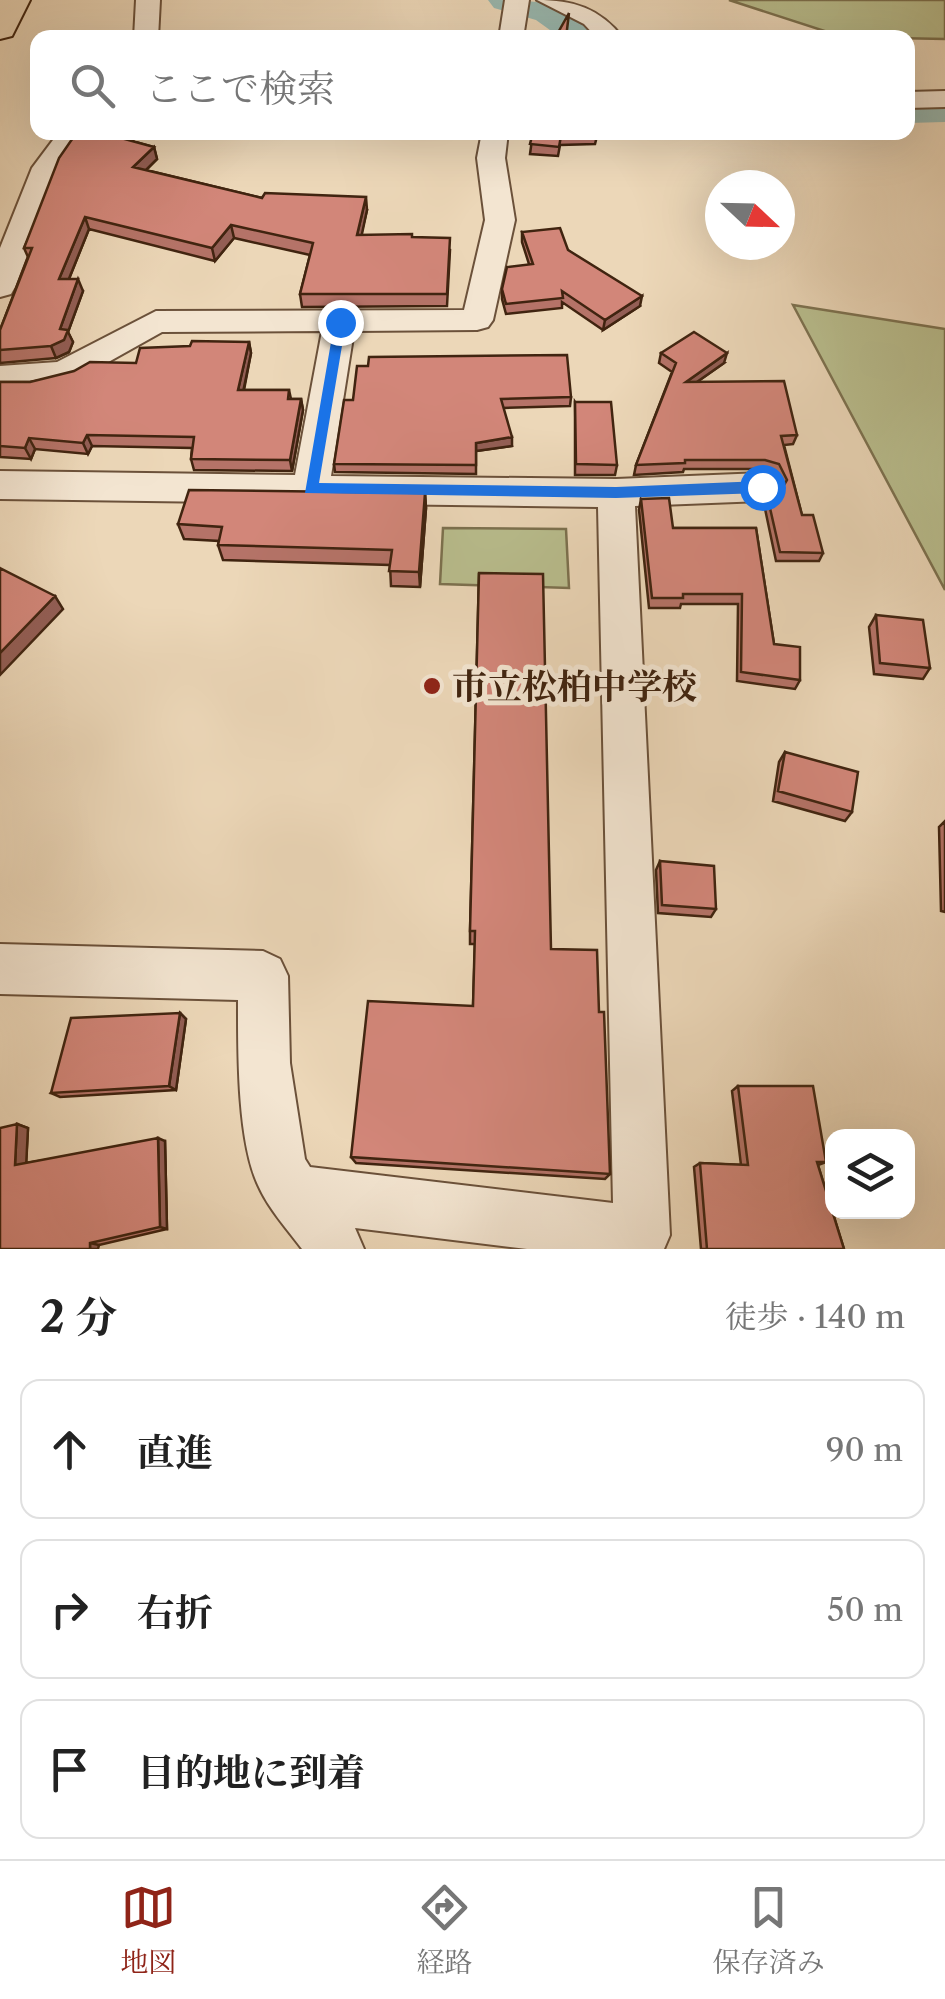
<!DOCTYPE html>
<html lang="ja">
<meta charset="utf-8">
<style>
body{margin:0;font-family:"Libre Caslon Text","Noto Serif JP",serif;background:#f6f6f6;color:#222}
.controls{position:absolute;right:30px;bottom:30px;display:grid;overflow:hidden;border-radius:20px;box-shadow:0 10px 40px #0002}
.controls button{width:90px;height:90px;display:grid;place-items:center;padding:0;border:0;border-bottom:2px solid #e0e0e0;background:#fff;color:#222;font:50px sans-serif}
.compass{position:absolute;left:705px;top:170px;width:90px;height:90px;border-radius:50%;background:#fff;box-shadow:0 10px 40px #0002;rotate:112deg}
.stop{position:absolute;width:30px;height:30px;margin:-22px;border:8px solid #1a73e8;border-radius:50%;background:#fff}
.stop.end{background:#1a73e8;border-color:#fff;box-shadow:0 2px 10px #0008}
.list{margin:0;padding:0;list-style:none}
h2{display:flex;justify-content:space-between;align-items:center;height:130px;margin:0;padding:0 40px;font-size:42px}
h2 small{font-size:32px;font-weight:400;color:#767676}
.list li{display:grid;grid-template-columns:65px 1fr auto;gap:30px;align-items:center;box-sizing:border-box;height:140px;margin:0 20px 20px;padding:0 20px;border:2px solid #e0e0e0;border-radius:20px}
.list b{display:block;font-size:38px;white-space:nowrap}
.list em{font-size:32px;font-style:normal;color:#767676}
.icon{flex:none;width:55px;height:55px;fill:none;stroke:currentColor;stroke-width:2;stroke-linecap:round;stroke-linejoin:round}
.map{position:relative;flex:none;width:945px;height:1249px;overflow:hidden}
.search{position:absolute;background:#fff;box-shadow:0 10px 40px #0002;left:30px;right:30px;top:30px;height:110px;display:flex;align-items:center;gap:25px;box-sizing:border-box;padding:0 35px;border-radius:20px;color:#767676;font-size:38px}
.sheet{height:610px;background:#fff}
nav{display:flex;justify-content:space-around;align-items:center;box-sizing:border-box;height:140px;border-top:2px solid #e0e0e0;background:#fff;font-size:28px;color:#767676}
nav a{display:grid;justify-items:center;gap:5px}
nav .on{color:#8f2418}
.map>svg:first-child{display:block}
</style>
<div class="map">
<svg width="945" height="1249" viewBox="0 0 945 1249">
<rect width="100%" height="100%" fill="#ecd7b8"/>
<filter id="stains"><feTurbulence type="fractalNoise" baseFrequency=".002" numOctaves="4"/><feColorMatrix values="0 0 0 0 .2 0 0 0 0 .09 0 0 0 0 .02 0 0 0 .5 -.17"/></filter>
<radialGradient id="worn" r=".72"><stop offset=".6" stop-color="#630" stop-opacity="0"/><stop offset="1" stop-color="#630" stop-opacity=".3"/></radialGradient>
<path fill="#b9be8e" stroke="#7c714f" stroke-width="2.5" d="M729 0H945V39L843 37Z
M793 305 945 329V590Z
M443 528 566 529 569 588 440 584Z"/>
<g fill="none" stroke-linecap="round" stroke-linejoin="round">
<path fill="#99b9b1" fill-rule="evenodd" d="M488 0C532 0 579 0 607 38H561L536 20 494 8Z
M945 96V122L908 123V97Z"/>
<g stroke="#6b513a" stroke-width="4">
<path id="street" d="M136 0H160L158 38H134Z
M505 0H529L523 38H499Z
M537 0C573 0 600 8 623 38H597L584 24Z
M945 91V107L908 108V92Z
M59 132H86L60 169 15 287 11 294 0 297V248L32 168Z
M482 132H508L505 158 515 220 493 320 488 327 477 330 354 331 331 476 616 479 762 473 775 477 780 487 775 497 762 501 635 506 670 1235 664 1249H527L355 1228 364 1249H302C287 1229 268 1208 258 1185 237 1140 238 1050 238 1000L0 994V944L263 951 280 959 288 976 290 1063 305 1159 310 1167 613 1203 598 507 0 499V471L295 475 322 331 162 332 78 379 35 390H0V366L57 362 156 311 464 310 485 220 477 158Z"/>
</g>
<g stroke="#402410" stroke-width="4">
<path id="highway" d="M0 0H30L12 36 0 39Z"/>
</g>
<use href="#street" fill="#f3e5d1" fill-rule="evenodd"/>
<use href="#highway" fill="#ecd7b8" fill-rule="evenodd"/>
</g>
<path fill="#b57368" stroke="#402410" stroke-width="2.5" d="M77 132H140L132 141 154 147 157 159 146 170 262 198 367 210 361 235 412 237 450 250 447 306 302 307 300 294 310 255 234 238 215 261 89 229 69 279 83 291 68 332 73 342 69 352 56 358 0 363V330L28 257 24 248Z
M533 132H598L595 144 560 145 558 156 530 154Z
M522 232 568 250 640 306 603 330 562 302V308L506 314 502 299V289L529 264 522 242Z
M249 342 251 353 244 390H289L291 399H301L303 410 292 471 194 470 191 459 192 448 92 446 88 454 35 449 31 459 0 457V382H30L136 363 190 346Z
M661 353 724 363 697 382 797 435 793 444 784 445 802 515 823 553 819 561H776L764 504 767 495 780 492 782 487 776 473 762 469H684L683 472 634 475 636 465 672 372 659 363Z
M368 366 571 397 570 406 503 408 512 446 476 451V474L335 472 334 464 353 400Z
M575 402 617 465 615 475H575Z
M425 493 426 508 420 587 391 586 390 565 223 560 218 545 219 541 184 539 178 524Z
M641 499 673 528H756L774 644 800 680 795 689 737 681 738 604H681L680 608H649L639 510Z
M479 573 551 949 599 1012 610 1174 605 1179 356 1163 351 1157 473 1006 475 944H470V931Z
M876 615 930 668 923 679 874 674 869 627Z
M785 752 852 812 845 821 773 801 779 762Z
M945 821V912L941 911 939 827Z
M660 861 716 909 711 917 658 913 656 870Z
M180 1013 186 1019 176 1090 60 1097 51 1093Z
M738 1086 826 1162 818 1165 844 1249H701L694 1167 700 1163 741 1165 732 1091Z
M17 1124 28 1128 26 1163 165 1141 167 1229 99 1245 0 1249Z"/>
<path fill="#935e55" stroke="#402410" stroke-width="2.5" d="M126 132H140L124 151 121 138Z
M154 147 157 159 136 180 133 167Z
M366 197 367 210 359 248 357 235Z
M85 217 89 229 64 291 59 279Z
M231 225 234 238 215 261 212 248Z
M78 279 83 291 68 332 73 342 69 352 56 358 51 346 60 329Z
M642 296 640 306 603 330 605 320Z
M249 342 251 353 241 402 238 390Z
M727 353 724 363 684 391 686 382Z
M301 399 303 410 292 471 290 460Z
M87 435 92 446 88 454 83 443Z
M512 437V446L476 451V443Z
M29 438 35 449 31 459 25 448Z
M425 493 426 508 420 587 419 572Z
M55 596 63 609 0 675V653Z
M180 1013 186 1019 176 1090 169 1086Z
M17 1124 28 1128 26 1168 15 1165Z
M158 1138 165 1141 167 1229 160 1227Z
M90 1243 99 1245 98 1249H90Z"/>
<path fill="#d28679" stroke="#402410" stroke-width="2.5" d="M569 13 566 38H555Z
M77 132H126L121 138 154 147 133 167 262 198 265 193 366 197 357 235 412 234V237L450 238 447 294H300L313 243 231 225 212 248 85 217 59 279H78L60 329 68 330 64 340 51 346 0 350V330L32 248H24L59 158Z
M533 132H597L596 134 561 136 559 147 530 144Z
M560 228 568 250 642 296 605 320 562 291 563 298 506 304 502 289 507 267 533 264 522 232Z
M694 332 727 353 686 382 784 381 797 435 781 436 802 515H813L823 553 780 552 767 495 780 492 787 480 779 464 765 460H685V463L636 465 676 363 661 353Z
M192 341 249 342 238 390H289L288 399H301L290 460 191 459 194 437 87 435 83 443 29 438 25 448 0 446V382H30L74 371 90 362 136 363 140 348 190 346Z
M567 355 571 397 501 399 512 437 476 443V465L334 464 344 400H353L357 366H368L369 357Z
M575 402H611L617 465 576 464Z
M189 490 425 493 419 572 389 571 392 550 218 545 222 527 178 524Z
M669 498 673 528H756L774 644 800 647V680L741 672 742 594H683V598H652L641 499Z
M0 568 55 596 0 653Z
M479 573 543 574 551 949 597 950 599 1012H604L610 1174 351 1157 368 1001 473 1006 475 931H470Z
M876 615 923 620 930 668 880 663Z
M785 752 858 772 852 812 778 791Z
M660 861 714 866 716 909 662 905Z
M180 1013 169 1086 51 1093 71 1018Z
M738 1086H813L826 1162H817L844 1249H707L700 1163 748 1165Z
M17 1124 15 1165 158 1138 160 1227 90 1243V1249H0V1128Z"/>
<path fill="#1a73e8" d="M335 319 346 322 319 483 616 487 762 481 770 487 762 493 616 498 305 493Z"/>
<circle fill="#8f2418" stroke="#f3e5d1" stroke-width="4" cx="432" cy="686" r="10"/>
<g text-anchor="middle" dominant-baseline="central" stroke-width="10" stroke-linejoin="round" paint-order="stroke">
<g font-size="35" font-weight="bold" fill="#402410" stroke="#f3e5d1" text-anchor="start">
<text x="452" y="686">市立松柏中学校</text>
</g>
</g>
<rect width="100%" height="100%" filter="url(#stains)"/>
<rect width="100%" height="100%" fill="url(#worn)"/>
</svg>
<div class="controls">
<button><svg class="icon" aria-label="layers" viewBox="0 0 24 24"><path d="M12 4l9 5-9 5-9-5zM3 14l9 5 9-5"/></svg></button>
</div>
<svg class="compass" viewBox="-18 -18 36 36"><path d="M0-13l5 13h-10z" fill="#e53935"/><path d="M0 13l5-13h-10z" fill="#767676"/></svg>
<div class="stop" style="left:762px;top:487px"></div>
<div class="stop end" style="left:340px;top:322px"></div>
<div class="search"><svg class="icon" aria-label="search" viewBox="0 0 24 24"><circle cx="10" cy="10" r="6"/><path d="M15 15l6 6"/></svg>ここで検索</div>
</div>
<section class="sheet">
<h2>2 分<small>徒歩 · 140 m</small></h2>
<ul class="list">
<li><svg class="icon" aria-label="ahead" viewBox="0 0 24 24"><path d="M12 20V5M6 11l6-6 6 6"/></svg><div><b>直進</b></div><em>90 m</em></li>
<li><svg class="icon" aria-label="right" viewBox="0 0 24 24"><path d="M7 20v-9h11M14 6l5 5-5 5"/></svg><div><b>右折</b></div><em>50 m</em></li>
<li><svg class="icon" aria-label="arrive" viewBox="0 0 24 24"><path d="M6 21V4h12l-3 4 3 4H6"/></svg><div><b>目的地に到着</b></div></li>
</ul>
</section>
<nav>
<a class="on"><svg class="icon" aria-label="map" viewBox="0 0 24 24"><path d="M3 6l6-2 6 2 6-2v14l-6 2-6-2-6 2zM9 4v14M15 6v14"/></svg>地図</a>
<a><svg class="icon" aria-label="directions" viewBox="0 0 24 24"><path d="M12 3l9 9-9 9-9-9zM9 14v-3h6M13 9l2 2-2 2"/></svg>経路</a>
<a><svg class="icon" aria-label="saved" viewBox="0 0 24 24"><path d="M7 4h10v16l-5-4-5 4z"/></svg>保存済み</a>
</nav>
